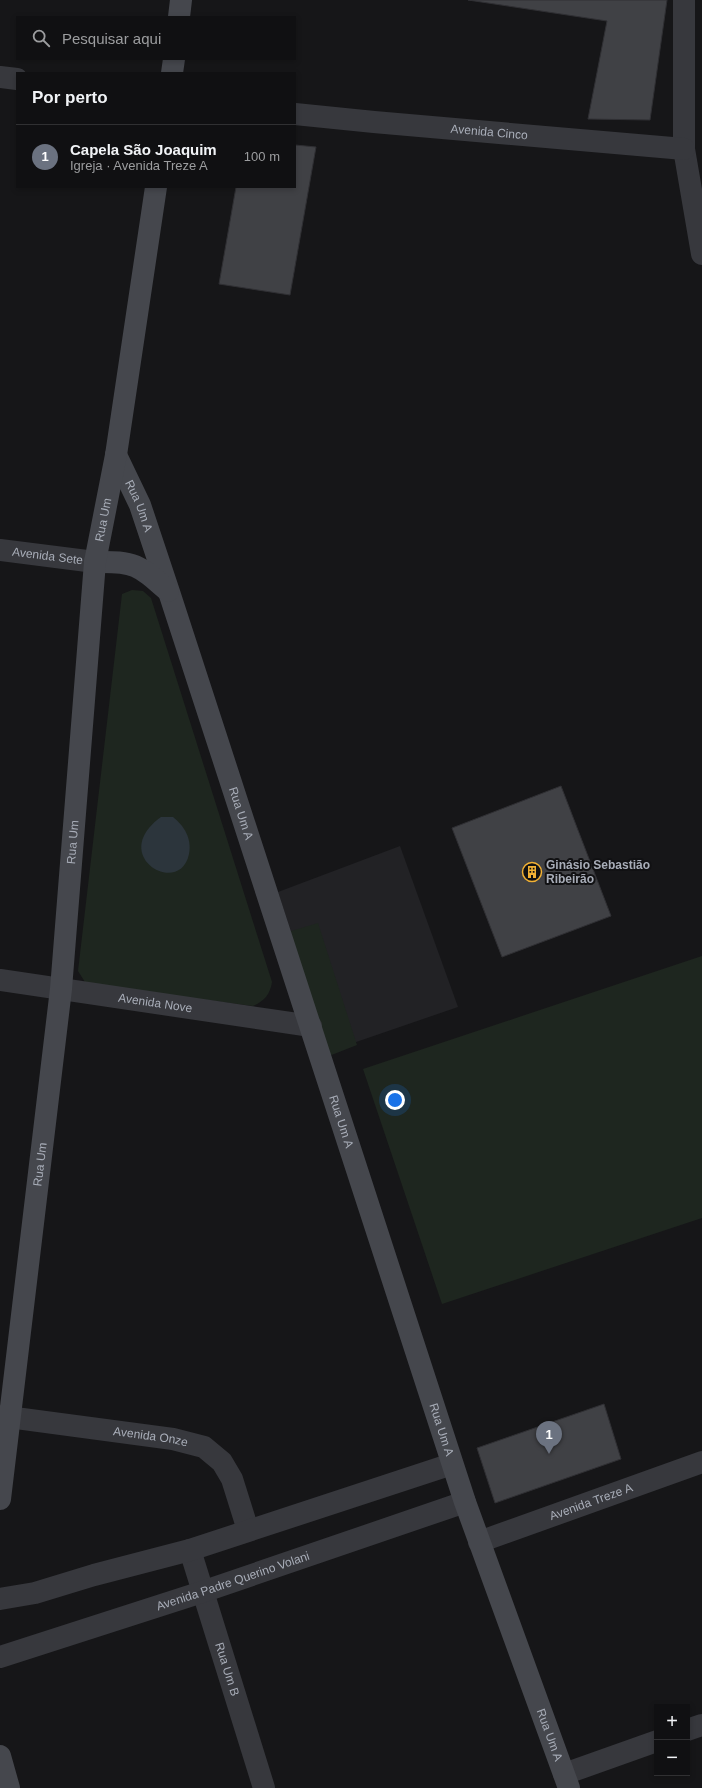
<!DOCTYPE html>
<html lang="pt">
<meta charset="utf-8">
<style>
body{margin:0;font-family:Arial,sans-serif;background:#1e1e20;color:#f1f3f6}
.controls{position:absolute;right:12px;bottom:12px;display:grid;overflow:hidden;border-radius:0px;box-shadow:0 2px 6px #0003}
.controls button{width:36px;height:36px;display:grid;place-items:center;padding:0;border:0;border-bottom:1px solid #303032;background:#101012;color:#f1f3f6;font:20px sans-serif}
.you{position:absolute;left:395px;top:1100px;width:14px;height:14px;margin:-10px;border:3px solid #fff;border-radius:50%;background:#1a73e8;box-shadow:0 0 0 6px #1a73e833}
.badge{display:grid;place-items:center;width:26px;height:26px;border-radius:50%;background:#f2b134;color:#fff;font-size:13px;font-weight:700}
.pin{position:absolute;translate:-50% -33px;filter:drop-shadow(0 1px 2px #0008)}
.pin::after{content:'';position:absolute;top:21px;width:14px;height:12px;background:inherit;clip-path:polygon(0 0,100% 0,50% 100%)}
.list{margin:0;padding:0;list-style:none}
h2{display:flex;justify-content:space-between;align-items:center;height:52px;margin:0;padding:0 16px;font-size:17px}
h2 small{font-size:13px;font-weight:400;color:#9c9d9f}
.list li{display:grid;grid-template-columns:26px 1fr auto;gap:12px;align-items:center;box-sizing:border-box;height:64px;padding:0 16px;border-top:1px solid #303032}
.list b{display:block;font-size:15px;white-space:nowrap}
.list p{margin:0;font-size:13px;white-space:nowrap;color:#9c9d9f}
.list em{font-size:13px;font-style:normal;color:#9c9d9f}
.icon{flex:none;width:22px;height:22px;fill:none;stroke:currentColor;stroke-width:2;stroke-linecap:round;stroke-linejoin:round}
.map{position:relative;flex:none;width:702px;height:1788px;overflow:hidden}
.search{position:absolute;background:#101012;box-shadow:0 2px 6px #0003;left:16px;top:16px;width:280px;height:44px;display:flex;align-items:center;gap:10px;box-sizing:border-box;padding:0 14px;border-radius:0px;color:#9c9d9f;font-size:15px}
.panel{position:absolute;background:#101012;box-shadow:0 2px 6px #0003;left:16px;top:72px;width:280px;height:116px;border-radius:0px}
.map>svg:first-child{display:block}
</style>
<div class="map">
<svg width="702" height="1788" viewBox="0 0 702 1788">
<rect width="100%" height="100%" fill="#161618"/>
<path fill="#222225" d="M400 846 458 1007 330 1051 278 892Z"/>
<path fill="#1e261f" d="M132 590 143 591 151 598 272 982C270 995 264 1001 253 1006L91 985 85 982 78 971 122 594Z
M318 923 357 1045 329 1056 288 932Z
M702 956V1218L442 1304 363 1069Z"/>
<path fill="#2c353c" d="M161 817H173C184 826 192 838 189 854 180 898 107 856 161 817Z"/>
<path fill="#404145" stroke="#303034" d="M468 0H667L650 120 588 119 607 21Z
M295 145 316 147 290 295 219 284 236 187H295Z
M561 786 611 916 502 957 452 828Z
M604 1404 621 1459 495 1503 477 1448Z"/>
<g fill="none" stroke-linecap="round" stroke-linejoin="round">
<g stroke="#37383d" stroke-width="22">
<path d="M684 0V149L702 254"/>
<path d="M0 77 17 79"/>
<path id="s1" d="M295 114 374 122 684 149"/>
<path id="s2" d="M0 550 95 562"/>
<path id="s3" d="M0 980 311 1026"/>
<path id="s4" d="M0 1416 173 1439 204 1447 222 1462 232 1479 248 1530"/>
<path id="s5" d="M479 1542 702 1462"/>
<path id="s6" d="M190 1550 264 1788"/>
<path d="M0 1599 35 1593 94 1575 190 1550 452 1464"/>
<path id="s7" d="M0 1657 202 1592 465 1502"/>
<path d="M687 1730 702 1725"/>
<path d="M564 1774 657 1741"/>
</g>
<g stroke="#45474d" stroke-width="22">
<path d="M179 17 181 0"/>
<path d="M172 73 174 59"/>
<path id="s8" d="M116 455 140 505 169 592 465 1502 569 1788"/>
<path d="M95 562C135 561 139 565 168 591"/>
<path id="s9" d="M0 1499 61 989 95 562 116 455 156 187"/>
<path d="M0 1756 9 1788"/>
</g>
</g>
<defs>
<g id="building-ring" transform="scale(1)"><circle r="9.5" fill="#111113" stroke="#f2b134" stroke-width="1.5"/><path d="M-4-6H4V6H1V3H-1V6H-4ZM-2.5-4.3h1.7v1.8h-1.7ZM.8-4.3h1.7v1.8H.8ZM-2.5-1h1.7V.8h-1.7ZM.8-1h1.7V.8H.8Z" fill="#f2b134"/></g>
</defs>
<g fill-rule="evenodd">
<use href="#building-ring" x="532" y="872"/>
</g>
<g text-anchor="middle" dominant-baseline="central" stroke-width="4" stroke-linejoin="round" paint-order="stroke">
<g font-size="12" fill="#a8adb8" stroke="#111113">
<text stroke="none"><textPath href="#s1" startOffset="195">Avenida Cinco</textPath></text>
<text stroke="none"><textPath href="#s8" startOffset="56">Rua Um A</textPath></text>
<text stroke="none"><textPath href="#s9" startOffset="985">Rua Um</textPath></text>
<text stroke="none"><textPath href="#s2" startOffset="48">Avenida Sete</textPath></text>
<text stroke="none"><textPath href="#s8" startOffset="380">Rua Um A</textPath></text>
<text stroke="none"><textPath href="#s9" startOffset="661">Rua Um</textPath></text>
<text stroke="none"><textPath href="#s3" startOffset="157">Avenida Nove</textPath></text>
<text stroke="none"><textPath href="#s8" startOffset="704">Rua Um A</textPath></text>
<text stroke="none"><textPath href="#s9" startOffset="337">Rua Um</textPath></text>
<text stroke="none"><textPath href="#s8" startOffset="1028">Rua Um A</textPath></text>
<text stroke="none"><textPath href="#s4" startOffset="152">Avenida Onze</textPath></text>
<text stroke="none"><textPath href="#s5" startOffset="119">Avenida Treze A</textPath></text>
<text stroke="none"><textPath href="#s7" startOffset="245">Avenida Padre Querino Volani</textPath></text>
<text stroke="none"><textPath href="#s6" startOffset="125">Rua Um B</textPath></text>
<text stroke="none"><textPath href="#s8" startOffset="1352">Rua Um A</textPath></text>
</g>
<g font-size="12" font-weight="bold" fill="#a8adb8" stroke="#111113" text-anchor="start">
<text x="546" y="865">Ginásio Sebastião<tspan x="546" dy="14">Ribeirão</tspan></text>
</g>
</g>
</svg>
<div class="controls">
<button>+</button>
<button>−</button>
</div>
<div class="you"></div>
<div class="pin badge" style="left:549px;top:1454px;background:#6b7280">1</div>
<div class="search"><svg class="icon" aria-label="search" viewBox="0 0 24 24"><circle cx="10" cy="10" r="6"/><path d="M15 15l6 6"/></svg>Pesquisar aqui</div>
<section class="panel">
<h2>Por perto<small></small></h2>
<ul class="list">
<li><span class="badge" style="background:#6b7280">1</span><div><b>Capela São Joaquim</b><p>Igreja · Avenida Treze A</p></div><em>100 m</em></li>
</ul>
</section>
</div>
